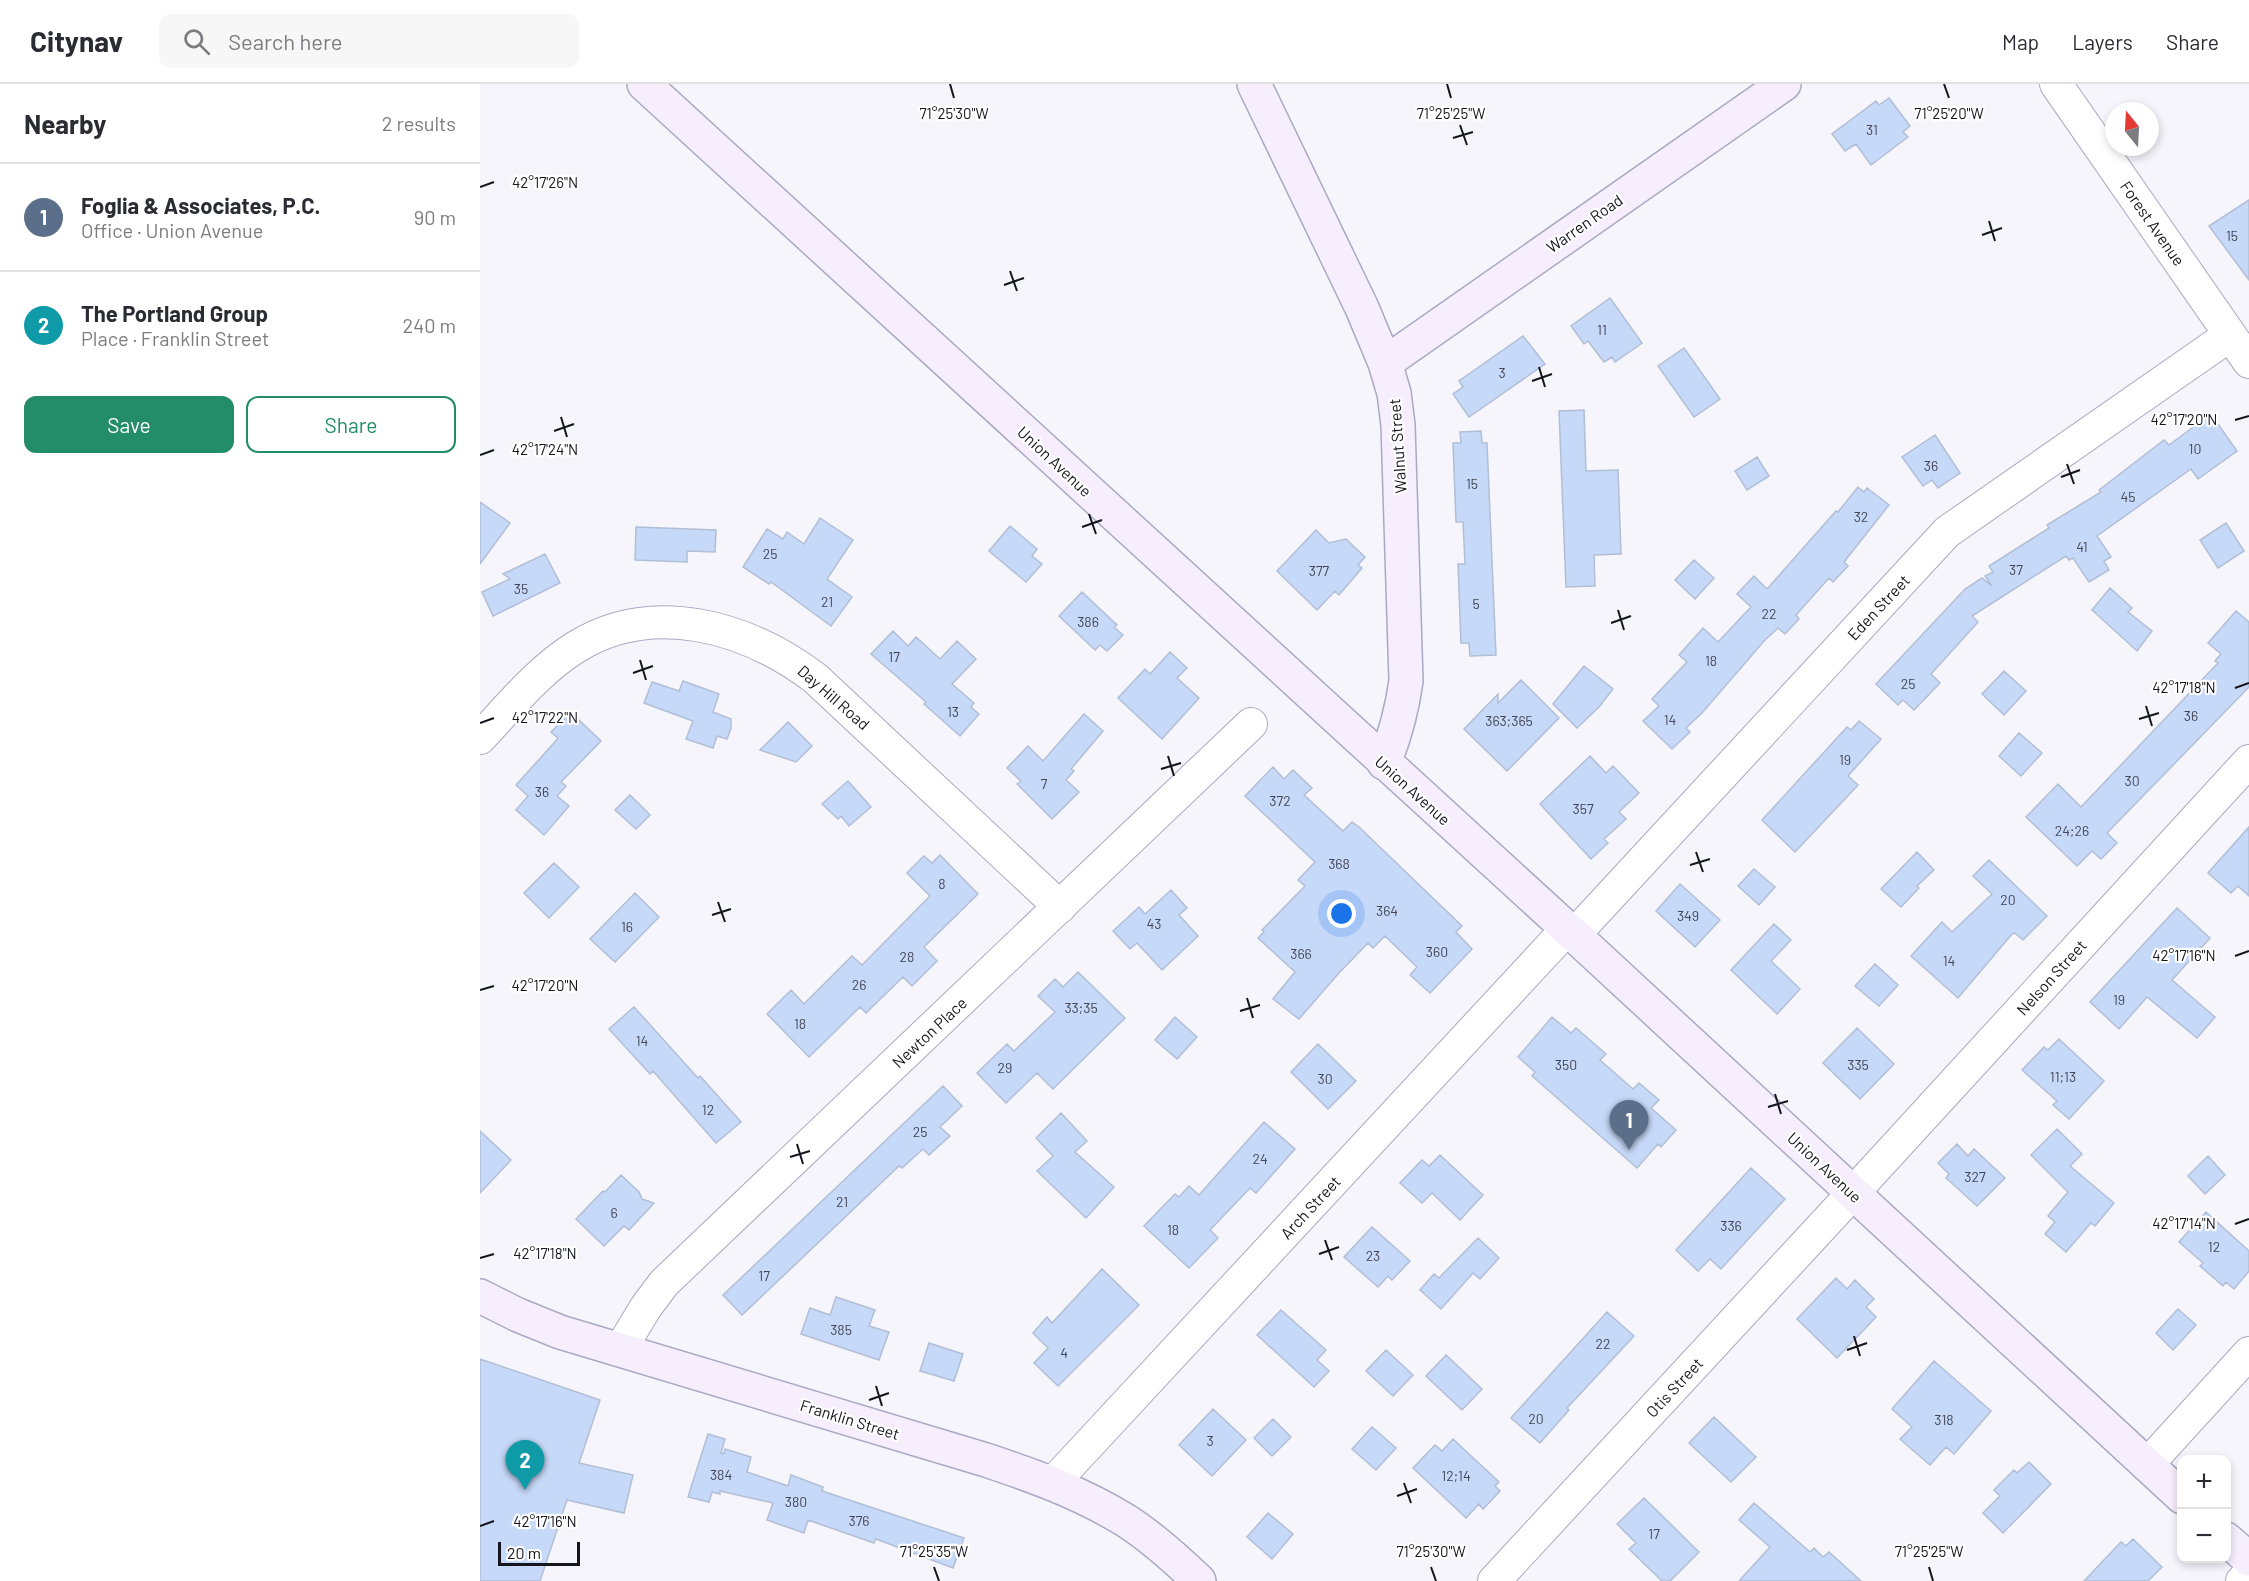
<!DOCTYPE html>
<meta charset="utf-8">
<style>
body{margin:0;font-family:Barlow,sans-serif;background:#f7f7f7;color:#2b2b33}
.controls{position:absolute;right:18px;bottom:18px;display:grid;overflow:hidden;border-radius:12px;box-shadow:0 3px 9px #0003}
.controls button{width:54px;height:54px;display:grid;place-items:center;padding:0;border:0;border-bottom:2px solid #e1e1e2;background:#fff;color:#2b2b33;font:30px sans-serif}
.compass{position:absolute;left:1625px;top:18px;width:54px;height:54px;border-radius:50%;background:#fff;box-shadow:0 3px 9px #0003;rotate:342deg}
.scale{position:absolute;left:18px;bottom:15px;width:82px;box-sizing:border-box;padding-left:6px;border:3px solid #15151e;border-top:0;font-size:16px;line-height:21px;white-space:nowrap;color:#15151e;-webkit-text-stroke:4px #fff;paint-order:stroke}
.you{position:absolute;left:862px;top:830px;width:21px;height:21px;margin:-15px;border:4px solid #fff;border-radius:50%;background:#1a73e8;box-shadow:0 0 0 9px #1a73e833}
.badge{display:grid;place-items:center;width:39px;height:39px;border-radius:50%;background:#238c69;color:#fff;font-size:20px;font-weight:700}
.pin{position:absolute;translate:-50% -50px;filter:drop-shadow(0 2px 3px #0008)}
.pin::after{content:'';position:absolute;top:32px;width:21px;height:18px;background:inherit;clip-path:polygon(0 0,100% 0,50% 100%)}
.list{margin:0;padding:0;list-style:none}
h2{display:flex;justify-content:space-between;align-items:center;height:78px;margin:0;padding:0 24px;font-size:26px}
h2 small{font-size:20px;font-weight:400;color:#7c7c81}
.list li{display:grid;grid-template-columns:39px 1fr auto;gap:18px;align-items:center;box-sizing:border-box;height:108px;padding:0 24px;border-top:2px solid #e1e1e2}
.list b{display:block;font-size:22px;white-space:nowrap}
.list p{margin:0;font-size:20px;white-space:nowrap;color:#7c7c81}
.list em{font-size:20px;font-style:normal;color:#7c7c81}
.actions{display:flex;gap:12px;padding:18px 24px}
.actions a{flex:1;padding:14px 0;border:2px solid #238c69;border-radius:12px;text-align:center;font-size:21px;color:#238c69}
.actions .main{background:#238c69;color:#fff}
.icon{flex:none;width:33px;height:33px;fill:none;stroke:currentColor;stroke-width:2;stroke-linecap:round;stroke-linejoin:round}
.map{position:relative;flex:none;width:1769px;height:1497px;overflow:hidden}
header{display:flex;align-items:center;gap:36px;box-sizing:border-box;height:84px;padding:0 30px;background:#fff;border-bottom:2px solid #e1e1e2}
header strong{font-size:28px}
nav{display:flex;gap:33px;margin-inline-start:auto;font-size:21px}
.search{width:420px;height:54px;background:#f7f7f7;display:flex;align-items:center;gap:15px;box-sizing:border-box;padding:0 21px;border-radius:12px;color:#7c7c81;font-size:22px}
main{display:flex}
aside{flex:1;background:#fff}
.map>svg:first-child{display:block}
</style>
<header>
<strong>Citynav</strong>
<div class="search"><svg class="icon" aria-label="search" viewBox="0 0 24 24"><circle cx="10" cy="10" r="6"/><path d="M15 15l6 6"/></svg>Search here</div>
<nav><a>Map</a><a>Layers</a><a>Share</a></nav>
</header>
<main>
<aside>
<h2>Nearby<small>2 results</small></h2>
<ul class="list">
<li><span class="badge" style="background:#5c6f8a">1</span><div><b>Foglia &amp; Associates, P.C.</b><p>Office · Union Avenue</p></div><em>90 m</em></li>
<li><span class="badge" style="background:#0f9aa8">2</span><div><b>The Portland Group</b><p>Place · Franklin Street</p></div><em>240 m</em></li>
</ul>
<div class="actions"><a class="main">Save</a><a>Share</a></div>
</aside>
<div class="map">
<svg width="1769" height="1497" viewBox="0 0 1769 1497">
<rect width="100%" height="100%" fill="#f5f5fb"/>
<path fill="#c7d9f9" stroke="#b1bed5" stroke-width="1.5" d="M1409 14 1430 42 1423 48 1428 53 1391 81 1376 60 1365 67 1352 50 1396 17 1399 21Z
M1769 116V196L1729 142Z
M1130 214 1162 259 1135 278 1132 273 1124 278 1108 257 1104 260 1091 242Z
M1043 252 1065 280 989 333 973 310 983 303 979 297Z
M1204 264 1240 315 1214 333 1178 282Z
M1104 326 1106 387 1138 386 1141 470 1114 471 1115 502 1086 503 1079 327Z
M1731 330 1757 367 1718 395 1711 385 1617 452 1631 473 1624 477 1629 486 1609 498 1593 474 1589 476 1586 472 1492 532 1498 538 1451 590 1460 599 1434 626 1423 616 1418 621 1396 600 1485 505 1502 494 1512 502 1505 492 1513 488 1509 482 1569 444 1567 441 1621 408 1619 406 1684 356 1689 361Z
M1001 347 1002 359H1007L1016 571 990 572 989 559H981L978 480H985L983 438H976L973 359H981L980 348Z
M1455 351 1480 389 1458 404 1452 396 1443 402 1422 373Z
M1277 373 1289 392 1267 406 1255 387Z
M1378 403 1384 408 1387 404 1409 421 1364 478 1368 482 1353 498 1349 494 1316 531 1319 535 1305 550 1298 544 1284 557 1222 629 1206 644 1210 648 1192 665 1163 637 1179 622 1172 615 1207 578 1199 571 1223 544 1238 558 1271 523 1257 510 1274 492 1287 505 1356 427 1358 428Z
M0 418 30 439 0 480Z
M340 434 373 456 347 495 372 513 351 542 291 498 289 500 263 483 287 445 303 455 307 448 324 460Z
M1746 439 1764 467 1738 484 1720 456Z
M530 442 557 465 552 472 562 480 546 498 509 467Z
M156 443 236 446 235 468 207 467V478L155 476Z
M836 446 849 459 866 455 885 473 878 481 882 484 859 511 855 507 837 526 797 487Z
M65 470 80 499 13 532 2 508 30 495 23 490Z
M1214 476 1234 494 1215 515 1195 496Z
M1630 504 1652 524 1648 528 1672 547 1657 567 1612 526Z
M602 508 637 541 634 543 643 551 627 567 620 561 615 566 579 532Z
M1756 527 1769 538V603L1627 749 1637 759 1621 775 1612 767 1597 782 1546 733 1578 700 1601 723 1738 579 1735 577 1741 570 1728 559Z
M413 547 428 562 436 553 460 575 477 557 496 575 472 600 494 619 491 623 499 630 480 652 444 620 446 618 391 570Z
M690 568 707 584 697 594 719 614 682 655 638 614 665 585 670 590Z
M1104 582 1133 605 1119 623 1097 644 1073 620Z
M1524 587 1546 607 1524 631 1502 610Z
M1041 596 1079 634 1027 687 984 645 1018 610V619Z
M203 597 239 610 233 628 251 635V644L247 655 237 652 233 664 206 655 213 637 164 619 172 598 199 607Z
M89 630 94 635 96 633 121 657 81 698 86 702 77 712 89 722 64 751 36 726 48 712 36 701 73 660 78 654 71 648Z
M604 630 623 647 591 685 594 687 586 696 599 708 572 735 537 700 541 697 527 684 548 662 563 677Z
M1379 637 1401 655 1368 692 1378 701 1315 768 1282 736 1367 643 1371 646Z
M308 638 332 662 316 678 280 666Z
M1539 649 1562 669 1541 692 1519 672Z
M1110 672 1126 689 1133 682 1159 709 1139 728 1146 735 1124 755 1128 759 1111 775 1060 720Z
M793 683 804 695 813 686 832 704 824 711 863 747 872 738 879 743 982 842 976 848 992 865 950 909 930 891 937 883 905 852 893 864 888 859 858 890 819 935 793 915 815 888 778 854 784 848 782 846 825 802 818 796 835 778 765 712Z
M368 697 391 723 369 742 361 732 358 735 342 720Z
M150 711 170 731 156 745 135 726Z
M1769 743V812L1758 802 1751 809 1728 789Z
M1437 768 1454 786 1437 802 1439 804 1421 823 1401 805Z
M460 771 498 810 444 863 457 877 432 902 423 893 386 929 380 923 329 973 287 930 311 906 324 920 372 872 382 881 450 812 427 789 444 772 452 779Z
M1509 776 1567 832 1543 856 1535 849 1532 850 1478 914 1431 872 1462 838 1472 848 1512 810 1493 792Z
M74 779 99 803 69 834 44 809Z
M1274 785 1295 803 1279 821 1258 802Z
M1200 800 1240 836 1215 863 1176 827Z
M691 806 707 824 699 831 718 852 682 886 657 859 650 865 633 847 659 823 665 830Z
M155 809 179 833 135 878 110 855Z
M1697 824 1730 854 1692 896 1735 933 1717 954 1667 913 1639 945 1610 918Z
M1294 840 1311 856 1291 877 1320 905 1297 930 1251 886Z
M1395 880 1418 901 1399 922 1375 902Z
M598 888 645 934 573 1005 557 989 526 1019 497 989 527 960 534 967 575 928 558 912 575 895 583 903Z
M154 923 218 994 220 992 261 1038 236 1059 173 987 170 990 129 945Z
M695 933 717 953 697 975 675 956Z
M1072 933 1091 949 1096 944 1126 970 1120 976 1153 1005 1159 999 1179 1016 1171 1024 1196 1046 1181 1063 1178 1060 1157 1084 1052 992 1055 988 1038 973Z
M1377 944 1414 980 1380 1015 1343 979Z
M1579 955 1624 997 1589 1035 1573 1021 1577 1017 1542 986 1564 963 1568 966Z
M838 960 876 997 848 1025 811 988Z
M463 1002 482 1022 460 1043 470 1052 449 1071 443 1065 422 1084 419 1082 262 1231 243 1211Z
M581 1029 607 1057 595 1068 634 1103 606 1134 557 1087 573 1072 556 1054Z
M784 1038 815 1065 776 1109 770 1104 730 1146 738 1154 709 1184 664 1142 695 1110 699 1113 709 1102 719 1111Z
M1577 1045 1602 1070 1590 1082 1634 1119 1615 1142 1611 1139 1586 1168 1565 1150 1575 1138 1568 1132 1588 1108 1551 1071Z
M0 1047 31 1076 0 1109Z
M1477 1060 1488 1072 1494 1065 1525 1094 1497 1122 1466 1094 1469 1090 1458 1079Z
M960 1071 1003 1111 980 1136 952 1109 942 1119 920 1099 942 1076 949 1082Z
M1728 1072 1745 1091 1725 1110 1708 1092Z
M1271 1084 1305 1115 1241 1185 1230 1175 1218 1187 1196 1166Z
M141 1091 159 1108 162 1115 174 1119 149 1146 144 1142 124 1162 96 1135 123 1107 125 1108Z
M1726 1128 1769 1167V1187L1754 1205 1746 1198 1743 1202 1720 1182 1723 1179 1699 1158Z
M892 1143 930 1177 912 1196 908 1192 898 1203 864 1173Z
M998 1154 1019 1174 1000 1195 993 1189 961 1225 940 1206 954 1190 959 1194Z
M622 1185 659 1221 578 1302 554 1279 568 1264 553 1249 567 1233 572 1239Z
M1356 1194 1367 1205 1375 1196 1394 1215 1386 1223 1396 1233 1357 1274 1317 1235Z
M356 1213 395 1226 389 1242 409 1248 399 1276 321 1250 330 1224 350 1231Z
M1698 1225 1716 1241 1693 1266 1676 1249Z
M801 1226 846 1266 837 1276 849 1287 834 1303 777 1251Z
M1127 1228 1154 1252 1087 1324 1089 1326 1060 1359 1031 1334Z
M449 1259 483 1270 474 1297 440 1287Z
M906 1266 933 1291 913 1312 886 1287Z
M966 1271 1002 1305 982 1326 946 1292Z
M0 1275 120 1316 99 1379 153 1391 144 1429 87 1416 60 1497H0Z
M1454 1277 1511 1327 1474 1370 1466 1363 1450 1381 1420 1355 1432 1343 1412 1325Z
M733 1325 766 1356 732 1392 699 1361Z
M1234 1333 1276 1373 1251 1398 1209 1359Z
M793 1335 811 1353 792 1372 774 1354Z
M892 1343 916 1364 896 1386 872 1365Z
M228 1350 245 1355 241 1369 244 1370 245 1365 271 1373 267 1388 308 1402 311 1391 343 1403 342 1407 484 1454 473 1484 396 1455 394 1459 328 1436 324 1449 287 1436 293 1419 240 1407V1410L232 1408 229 1418 208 1413Z
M973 1355 1019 1398 1015 1402 1020 1407 1003 1425 999 1420 986 1434 933 1384 955 1361 962 1367Z
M1549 1378 1571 1400 1523 1449 1503 1429 1520 1412 1514 1406 1534 1386 1537 1389Z
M1164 1414 1219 1468 1190 1497H1182L1149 1465 1156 1459 1137 1440Z
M1274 1419 1330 1468 1334 1464 1343 1473 1349 1468 1381 1497H1259L1290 1463 1259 1436Z
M788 1429 813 1450 792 1475 767 1453Z
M1653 1455 1682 1483 1668 1497H1604L1641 1458 1646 1462Z"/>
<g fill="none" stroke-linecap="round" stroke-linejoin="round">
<g stroke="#aaa9c3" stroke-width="34">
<path id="street" d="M1576 0 1769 278
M0 654C30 622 59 586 96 563 173 515 267 543 335 594L580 823
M1094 851 1467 448 1750 251
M140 1266 166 1223 184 1199 771 640
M1667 1381 1769 1269
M572 1400 1087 845
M1014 1497 1373 1109 1769 677
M1762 1497 1769 1490"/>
</g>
<g stroke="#aaa9c3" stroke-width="36">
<path id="secondary" d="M164 0 1094 851 1702 1413
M774 0 882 224 905 279 914 309 918 341 926 597C922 626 915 652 904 679
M905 279 1304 0
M0 1212 38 1231 80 1248 506 1376C554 1392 601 1409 645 1436 672 1453 696 1475 719 1497
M1746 1455 1769 1475"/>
</g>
<use href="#street" stroke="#fff" stroke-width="32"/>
<use href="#secondary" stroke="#f6edfd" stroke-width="33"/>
</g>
<path fill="none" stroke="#15151e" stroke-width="2" d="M470 0 474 14M967 0 971 14M1464 0 1469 14M980 41 987 61M973 54 993 48M0 103 14 98M1509 137 1515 157M1502 151 1522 144M530 187 537 207M524 201 544 194M1059 283 1065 303M1052 297 1072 290M81 333 87 353M1755 336 1769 332M74 347 94 340M0 371 14 366M1587 380 1594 400M1581 393 1600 386M609 430 616 450M602 443 622 436M1138 526 1144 546M1131 539 1151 532M160 576 166 596M153 589 173 582M1755 604 1769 599M1666 622 1672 642M1659 635 1679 629M0 639 14 634M688 672 694 692M681 685 701 679M1216 768 1223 788M1210 781 1230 775M238 818 245 838M232 831 251 825M1755 872 1769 867M0 906 14 902M767 914 773 934M760 927 780 921M1295 1010 1301 1030M1288 1023 1308 1017M317 1060 323 1080M310 1073 330 1067M1755 1140 1769 1135M845 1156 852 1176M839 1170 859 1163M0 1174 14 1170M1374 1252 1380 1272M1367 1266 1387 1259M396 1302 402 1322M389 1316 409 1309M924 1399 931 1419M917 1412 937 1405M0 1442 14 1437M454 1483 459 1497M951 1483 956 1497M1449 1483 1453 1497"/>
<g text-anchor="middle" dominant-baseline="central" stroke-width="4.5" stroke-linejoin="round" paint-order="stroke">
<g font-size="14" fill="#424655">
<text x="1392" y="45">31</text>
<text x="1752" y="151">15</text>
<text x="1122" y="245">11</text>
<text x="1022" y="288">3</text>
<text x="1715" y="364">10</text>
<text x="1451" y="381">36</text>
<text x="992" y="399">15</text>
<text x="1648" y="412">45</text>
<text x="1381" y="432">32</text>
<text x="1602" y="462">41</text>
<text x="290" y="469">25</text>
<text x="1536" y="485">37</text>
<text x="839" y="486">377</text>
<text x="41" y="504">35</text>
<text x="347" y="517">21</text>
<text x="996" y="519">5</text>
<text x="1289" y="529">22</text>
<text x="608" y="537">386</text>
<text x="414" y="572">17</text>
<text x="1231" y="576">18</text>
<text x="1428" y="599">25</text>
<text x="473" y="627">13</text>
<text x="1711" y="631">36</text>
<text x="1190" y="635">14</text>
<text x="1029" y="636">363;365</text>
<text x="1365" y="675">19</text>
<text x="1652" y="696">30</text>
<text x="564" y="699">7</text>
<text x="62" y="707">36</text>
<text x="800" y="716">372</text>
<text x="1103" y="724">357</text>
<text x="1592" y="746">24;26</text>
<text x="859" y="779">368</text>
<text x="462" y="799">8</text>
<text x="1528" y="815">20</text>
<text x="907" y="826">364</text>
<text x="1208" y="831">349</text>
<text x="674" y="839">43</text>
<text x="147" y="842">16</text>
<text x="957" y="867">360</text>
<text x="821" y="869">366</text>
<text x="427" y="872">28</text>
<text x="1469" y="876">14</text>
<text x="379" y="900">26</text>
<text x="1639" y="915">19</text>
<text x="601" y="923">33;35</text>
<text x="320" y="939">18</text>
<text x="162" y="956">14</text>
<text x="1086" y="980">350</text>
<text x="1378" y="980">335</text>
<text x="525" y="983">29</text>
<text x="1583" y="992">11;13</text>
<text x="845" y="994">30</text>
<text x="228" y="1025">12</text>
<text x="440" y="1047">25</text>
<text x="780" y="1074">24</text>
<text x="1495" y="1092">327</text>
<text x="362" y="1117">21</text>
<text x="134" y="1128">6</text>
<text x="1251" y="1141">336</text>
<text x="693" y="1145">18</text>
<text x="1734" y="1162">12</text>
<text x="893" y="1171">23</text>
<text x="284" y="1191">17</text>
<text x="361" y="1245">385</text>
<text x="1123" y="1259">22</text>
<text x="584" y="1268">4</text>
<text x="1056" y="1334">20</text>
<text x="1464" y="1335">318</text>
<text x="730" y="1356">3</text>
<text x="241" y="1390">384</text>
<text x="976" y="1391">12;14</text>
<text x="316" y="1417">380</text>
<text x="379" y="1436">376</text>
<text x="1174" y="1449">17</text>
</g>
<g font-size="16" fill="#15151e" stroke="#fff">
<text transform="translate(1104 139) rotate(-35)">Warren Road</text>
<text transform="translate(1673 139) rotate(55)">Forest Avenue</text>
<text transform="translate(917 362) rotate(-94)">Walnut Street</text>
<text transform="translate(575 377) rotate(43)">Union Avenue</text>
<text transform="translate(1398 523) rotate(-47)">Eden Street</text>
<text transform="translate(354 613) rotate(41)">Day Hill Road</text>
<text transform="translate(933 706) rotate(42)">Union Avenue</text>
<text transform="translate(1571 893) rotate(-48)">Nelson Street</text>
<text transform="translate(449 948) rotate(-43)">Newton Place</text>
<text transform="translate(1345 1083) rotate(43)">Union Avenue</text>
<text transform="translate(830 1123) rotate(-47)">Arch Street</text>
<text transform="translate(1194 1303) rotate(-47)">Otis Street</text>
<text transform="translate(370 1335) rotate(17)">Franklin Street</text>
</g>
</g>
<g font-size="15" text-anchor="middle" fill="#15151e" stroke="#fff" stroke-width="4.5" stroke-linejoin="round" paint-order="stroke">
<text x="474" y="35">71°25'30"W</text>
<text x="971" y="35">71°25'25"W</text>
<text x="1469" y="35">71°25'20"W</text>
<text x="65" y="104">42°17'26"N</text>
<text x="1704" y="341">42°17'20"N</text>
<text x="65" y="371">42°17'24"N</text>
<text x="1704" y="609">42°17'18"N</text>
<text x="65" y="639">42°17'22"N</text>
<text x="1704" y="877">42°17'16"N</text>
<text x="65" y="907">42°17'20"N</text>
<text x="1704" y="1145">42°17'14"N</text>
<text x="65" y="1175">42°17'18"N</text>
<text x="65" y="1443">42°17'16"N</text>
<text x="454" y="1473">71°25'35"W</text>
<text x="951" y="1473">71°25'30"W</text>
<text x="1449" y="1473">71°25'25"W</text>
</g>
</svg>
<div class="controls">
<button>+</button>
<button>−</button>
</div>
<svg class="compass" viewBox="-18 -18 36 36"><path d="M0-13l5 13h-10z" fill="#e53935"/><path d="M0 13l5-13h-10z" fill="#7c7c81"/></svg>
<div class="scale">20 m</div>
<div class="you"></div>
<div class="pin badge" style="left:1149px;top:1066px;background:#5c6f8a">1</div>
<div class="pin badge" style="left:45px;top:1406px;background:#0f9aa8">2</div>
</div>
</main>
